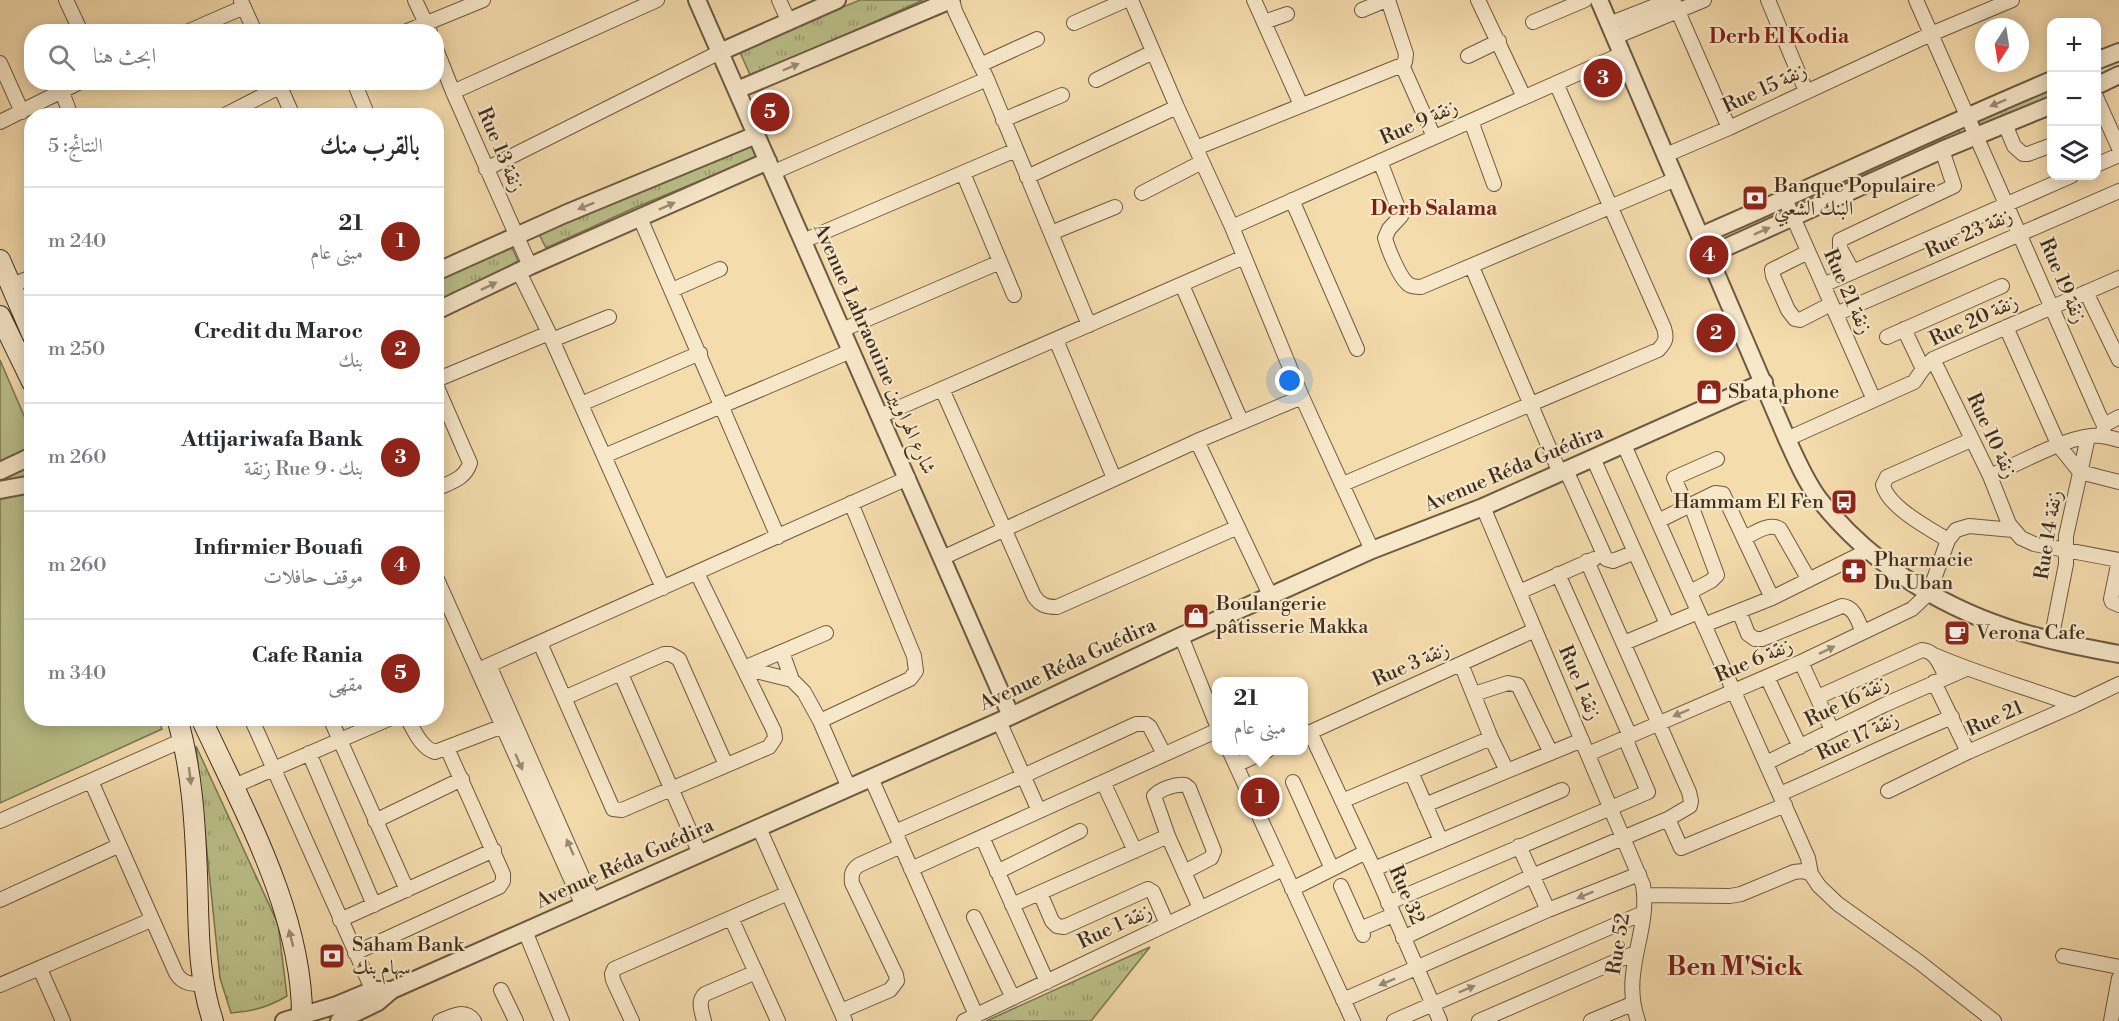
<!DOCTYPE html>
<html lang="ar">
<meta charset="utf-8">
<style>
body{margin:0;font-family:"Libre Bodoni",Amiri,serif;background:#f2f2f3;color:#2b2b33;direction:rtl}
.controls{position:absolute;right:18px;top:18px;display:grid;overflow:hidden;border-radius:12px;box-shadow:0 3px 15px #0003}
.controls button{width:54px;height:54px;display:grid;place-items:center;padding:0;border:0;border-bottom:2px solid #e1e1e2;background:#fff;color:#2b2b33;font:30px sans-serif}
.compass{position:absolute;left:1975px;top:18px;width:54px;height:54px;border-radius:50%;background:#fff;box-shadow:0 3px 15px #0003;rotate:192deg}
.you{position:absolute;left:1290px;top:381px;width:21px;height:21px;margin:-15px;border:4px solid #fff;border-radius:50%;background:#1a73e8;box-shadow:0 0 0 9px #1a73e833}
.badge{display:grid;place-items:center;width:39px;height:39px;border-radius:50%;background:#8f2418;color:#fff;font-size:20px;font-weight:700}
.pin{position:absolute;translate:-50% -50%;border:3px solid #fff;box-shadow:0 2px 6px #0006}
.popup{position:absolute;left:1212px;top:677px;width:96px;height:78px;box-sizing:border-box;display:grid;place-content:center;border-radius:12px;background:#fff;filter:drop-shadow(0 2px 4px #0005);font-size:20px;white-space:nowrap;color:#7c7c81}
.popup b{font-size:22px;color:#2b2b33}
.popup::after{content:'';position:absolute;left:50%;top:100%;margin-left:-12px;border:12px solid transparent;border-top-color:#fff}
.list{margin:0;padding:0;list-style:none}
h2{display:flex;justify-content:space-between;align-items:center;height:78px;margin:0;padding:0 24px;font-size:26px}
h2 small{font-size:20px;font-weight:400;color:#7c7c81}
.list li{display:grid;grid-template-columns:39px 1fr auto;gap:18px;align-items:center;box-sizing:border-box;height:108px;padding:0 24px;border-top:2px solid #e1e1e2}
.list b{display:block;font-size:22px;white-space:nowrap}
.list p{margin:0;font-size:20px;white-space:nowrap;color:#7c7c81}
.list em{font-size:20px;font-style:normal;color:#7c7c81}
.icon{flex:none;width:33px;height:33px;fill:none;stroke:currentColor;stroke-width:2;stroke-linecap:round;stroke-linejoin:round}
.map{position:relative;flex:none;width:2119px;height:1021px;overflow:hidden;direction:ltr}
.search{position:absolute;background:#fff;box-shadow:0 3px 15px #0003;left:24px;top:24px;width:420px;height:66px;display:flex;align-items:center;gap:15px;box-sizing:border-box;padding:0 21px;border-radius:24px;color:#7c7c81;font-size:22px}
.panel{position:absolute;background:#fff;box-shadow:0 3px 15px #0003;left:24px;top:108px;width:420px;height:618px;border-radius:24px;direction:rtl}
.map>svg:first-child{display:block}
</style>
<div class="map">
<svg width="2119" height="1021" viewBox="0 0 2119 1021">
<defs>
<pattern id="grass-tufts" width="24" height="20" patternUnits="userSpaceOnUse" patternTransform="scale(1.5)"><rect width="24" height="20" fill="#bbc08a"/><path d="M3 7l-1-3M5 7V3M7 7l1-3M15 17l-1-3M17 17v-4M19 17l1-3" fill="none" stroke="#999c70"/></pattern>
</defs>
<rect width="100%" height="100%" fill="#f5dcad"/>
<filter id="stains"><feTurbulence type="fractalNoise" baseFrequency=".00333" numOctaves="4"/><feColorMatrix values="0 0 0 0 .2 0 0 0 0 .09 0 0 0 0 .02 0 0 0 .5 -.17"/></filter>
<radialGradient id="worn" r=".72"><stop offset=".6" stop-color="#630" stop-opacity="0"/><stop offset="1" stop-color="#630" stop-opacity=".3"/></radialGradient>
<path fill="url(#grass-tufts)" stroke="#7c7754" stroke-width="1.5" d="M860 0H923L751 77 739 50Z
M2051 86V101L1982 127 1979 125 1980 118Z
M1956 128 1962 135 1795 209 1792 201Z
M754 142 760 156 634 208 546 248 539 234Z
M512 247 518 261 437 307V276Z
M196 746 278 924 287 996C269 1007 251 1012 231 1013L220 978Z
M1150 947 1091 1021H986Z"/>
<path fill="#bbc08a" stroke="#7c7754" stroke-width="1.5" d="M0 360 31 432 32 718 158 719 162 729 0 803Z"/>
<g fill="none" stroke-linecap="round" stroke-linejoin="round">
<g stroke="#6c5a41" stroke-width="16">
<path id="minor" d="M66 0 81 32
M415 0 430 32
M779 0 789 22
M952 0 955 11 987 79 1089 325
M1131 0 1177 107 1232 227 1302 397 1372 550
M1254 0 1301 105
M1478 0 1524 97
M1673 0 1729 128
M1768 0 1806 91
M1916 0 2100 417 2104 425 2103 436
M241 1 255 32
M1362 10 1386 0
M1264 22 1287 14
M1533 22 1585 0
M1074 23 1126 0
M1609 24 1670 0
M187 32 244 7
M405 32 483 0
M1615 37 1704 0
M436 49 453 92 530 266
M1468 56 1499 41
M0 63 22 112
M980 65 1037 39
M1402 65 1434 137
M1096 80 1153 52
M278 82 293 116
M354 82 368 116
M62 92 71 116
M453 92 657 0
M2096 97 2119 148
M223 116 289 82
M1003 120 1062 95
M1471 121 1494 184
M0 122 80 82
M2005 124 2014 146 2023 154H2028L2052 145
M1196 148 1402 65 1405 62 1406 54 1388 0
M1666 155 1729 128 1931 34 2012 0
M1380 161 1401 216 1389 229 1385 238C1388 249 1399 276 1407 283 1411 287 1416 287 1421 287L1676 179
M2096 165 2119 155
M486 169 720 52
M774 172 987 79
M963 173 1014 295
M1027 177 1177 107
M1142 193 1202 162
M1785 199 1874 400
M1292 200 1357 349
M640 218 778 537
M1232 227 1622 54
M1051 233 1115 207
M803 241 1016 150
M1808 252 1772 270 1773 276 1788 310 1795 319 1800 320 1831 304
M1472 267 1560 473
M519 272 549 333 663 588
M1853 272 1840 248V240L1954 186 1942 150
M12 285 32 277
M1182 285 1241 421
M1823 285 2071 176
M672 290 720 269
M2086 292 2119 360
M1836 314 2119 191
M2006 327 2059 446 2080 472 2119 482
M1904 329 1923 369
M842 330 1000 262
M1887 337 2002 286
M552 340 609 317
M1056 340 1114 478
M1933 359 1990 476 2009 524 2021 538 2034 544 2119 560
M436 380 549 333
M436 385 470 463C465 479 451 482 436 489
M942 389 1034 596C1040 605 1046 607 1057 607L1238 527
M581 404 700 353
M880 416 1244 257
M2104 425 2119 417
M1787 439 1914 382 1923 369 1933 359 2119 278
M1197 441 1271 597
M1624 445 1808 858 1811 874 1819 886 1838 904 1919 962 1994 1021
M604 456 851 351
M1593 458 1667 624
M1566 470 1606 559 1613 561 1635 552
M1990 476C2018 464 2062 439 2091 436 2101 435 2109 437 2119 440
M1343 484 1658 350C1666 342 1667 338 1664 328L1556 83
M1483 507 1643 885C1651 931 1620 971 1638 1021
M1687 507 1674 478 1717 459
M1658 521 1715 493 1723 494 1772 598
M1744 538C1755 533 1769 522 1780 529L1809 580
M1948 540C1930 529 1888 507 1883 485L1887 477 1971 440
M942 558 1197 441 1302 397
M2119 560 2111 599 2112 602 2119 605
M1558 574 1630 736
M436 577 583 906
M1519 592 1594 559
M1690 592 1711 581 1717 575 1691 505
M1739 611 1748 634 1755 639H1762L1842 606C1855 607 1858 622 1863 632
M1704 625 1772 598 1869 550
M1181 636 1216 723
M2051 640 2066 564V536L2088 437
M540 643 613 809 622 810 769 747 775 738 774 731 697 573
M1624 643 1698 612
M782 652 792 680
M1934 655C1980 675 2028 688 2075 705
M1801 662 1832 730
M1461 664 1491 738 1507 771
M489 665 593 901
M744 668 792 680 804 692 820 721 849 788
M744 668 826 633
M478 670 908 478
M621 674 700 854
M1767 677 1800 747
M1934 682 1968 752
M1474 694 1508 683 1518 685 1551 753
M1818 697 1922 650C1936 651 1940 665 1946 677
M564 698 664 654H670L679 659 726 765
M251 718 377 1000
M330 718 407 890
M407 718C414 730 421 748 435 752L503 726
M820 721 910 679 916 671 914 656 851 503
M999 721 1039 811
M1310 732 1374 869 1440 1021
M1304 735 1535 630
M1229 750 1353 1021
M309 753 374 905
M1588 754 1801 662 1912 609 1929 593 1948 540 1956 530 1969 526 2013 530
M1766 763 1884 705 1966 669
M1236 765 1268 750
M1411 772 1441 841
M871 778 976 1015
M91 781 176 973C183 985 193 984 205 984
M1103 782 1135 851
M1293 782 1332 869
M232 787 391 718
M1888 791 1968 752 2075 705 2119 684
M1780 794C1838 769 1894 741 1952 717
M1342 801 1491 738
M1425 805 1582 740
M1668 819 1681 848 1785 805
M0 821 183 740
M375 821 462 779
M759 828 845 1021
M895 832 1023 776 1136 724H1146L1150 727 1164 754
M1168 836 1154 796C1160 789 1175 784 1185 785L1189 788 1214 851 1211 858 1184 872
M982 837 1047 982
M1519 846 1548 910
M911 869 1216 731
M1374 869 1562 790
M997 872 1080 831
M1341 886 1363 935
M1292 889 1366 852
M1040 893 1052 921 1057 926 1064 927 1148 889 1153 892 1167 924
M1645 895 1730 896 1741 894 1794 872 1803 871 1811 874
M0 900 118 846
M1388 903 1648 792 1625 738
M1012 905 1168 836 1200 908
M974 917 1013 998
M731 918 778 1021
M340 920 494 850
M1360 929 1393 915
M525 931 562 1021
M1403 938 1532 876 1668 819 1690 806 1691 801 1689 792 1587 561
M355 953 499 887 503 881V874L447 748
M2063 956 2119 967
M40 969 63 1021
M0 985 151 920
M501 990 516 1021
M1343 1000 1548 910 1639 874
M841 1011 890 990 897 981 896 975 852 883C851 874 852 870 859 865L901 846
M440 1021C453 1016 465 1008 474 1021
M632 1021 613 980 612 974 614 969 788 893
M704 1021C702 1012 697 1001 705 994L756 972
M964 1021 1283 869
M1394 1021 1643 913
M1479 1021 1635 953
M1591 1021 1632 1004
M2111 1021 2119 978"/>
</g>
<g stroke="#6c5a41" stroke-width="20">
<path id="tertiary" d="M697 0 1011 716
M1599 0 1787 439C1796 459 1806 482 1819 499 1867 560 1935 604 2008 628 2044 640 2082 647 2119 654
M720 52 837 0
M2096 61 2119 52
M2096 86 2119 75
M737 90 951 0
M1700 236C1818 185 1933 130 2052 80
M1709 255 1942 150 2052 105
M436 272 565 214 756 135
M436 311 530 266 768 161
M0 471 32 456
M0 490 32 484
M284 1021 337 1005 373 990H392
M339 1021 378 1002 392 990 1011 716 1181 636 1372 550 1483 507 1764 382"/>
</g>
<g stroke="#3e2e1d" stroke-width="22">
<path id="secondary" d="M0 260 32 334
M0 316 32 382
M177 718C192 769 195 822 197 874 199 922 197 975 213 1021
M201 718C244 811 304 917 302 1021"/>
</g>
<use href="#minor" stroke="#f8e8ca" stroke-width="14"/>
<use href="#tertiary" stroke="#f8e8ca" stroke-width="16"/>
<use href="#secondary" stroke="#f8e8ca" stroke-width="20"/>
</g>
<defs><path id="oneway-solid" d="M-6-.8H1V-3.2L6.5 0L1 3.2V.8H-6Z" transform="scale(1.5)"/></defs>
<g fill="#9b8b74">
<use href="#oneway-solid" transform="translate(791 67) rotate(-23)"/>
<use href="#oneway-solid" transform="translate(1998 103) rotate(157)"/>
<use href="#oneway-solid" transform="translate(586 206) rotate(158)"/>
<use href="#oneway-solid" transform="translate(667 206) rotate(-24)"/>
<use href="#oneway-solid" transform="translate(1762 231) rotate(-24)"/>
<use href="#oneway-solid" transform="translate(489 286) rotate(-26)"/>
<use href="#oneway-solid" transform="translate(1827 650) rotate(-26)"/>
<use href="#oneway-solid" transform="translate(1681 713) rotate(157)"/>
<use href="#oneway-solid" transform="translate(519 762) rotate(66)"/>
<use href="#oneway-solid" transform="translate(190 776) rotate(83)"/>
<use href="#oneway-solid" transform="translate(570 847) rotate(-114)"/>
<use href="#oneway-solid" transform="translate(1585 895) rotate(158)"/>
<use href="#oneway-solid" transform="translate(291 938) rotate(-104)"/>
<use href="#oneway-solid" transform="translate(1387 982) rotate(157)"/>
<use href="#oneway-solid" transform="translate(1467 989) rotate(-23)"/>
</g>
<defs>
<g id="bank-square" transform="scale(1.35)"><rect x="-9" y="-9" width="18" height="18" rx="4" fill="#8f2418" stroke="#f8e8ca"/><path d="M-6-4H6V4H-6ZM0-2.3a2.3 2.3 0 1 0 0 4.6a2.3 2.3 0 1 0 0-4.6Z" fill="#fff"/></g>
<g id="shop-square" transform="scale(1.35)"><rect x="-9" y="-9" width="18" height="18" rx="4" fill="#8f2418" stroke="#f8e8ca"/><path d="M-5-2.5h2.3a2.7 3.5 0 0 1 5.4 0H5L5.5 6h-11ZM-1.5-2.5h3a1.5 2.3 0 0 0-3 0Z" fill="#fff"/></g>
<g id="bus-square" transform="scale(1.35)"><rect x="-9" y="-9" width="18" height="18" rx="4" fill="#8f2418" stroke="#f8e8ca"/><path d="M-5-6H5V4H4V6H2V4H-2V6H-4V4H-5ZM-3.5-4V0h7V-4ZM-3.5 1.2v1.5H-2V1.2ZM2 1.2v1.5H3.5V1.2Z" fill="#fff"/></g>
<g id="pharmacy-square" transform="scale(1.35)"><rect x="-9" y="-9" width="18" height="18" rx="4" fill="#8f2418" stroke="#f8e8ca"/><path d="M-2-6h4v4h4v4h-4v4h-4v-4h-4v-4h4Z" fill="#fff"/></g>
<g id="cafe-square" transform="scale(1.35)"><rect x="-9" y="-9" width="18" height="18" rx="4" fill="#8f2418" stroke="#f8e8ca"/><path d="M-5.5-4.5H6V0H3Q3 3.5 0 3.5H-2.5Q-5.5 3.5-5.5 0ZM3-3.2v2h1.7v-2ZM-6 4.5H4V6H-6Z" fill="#fff"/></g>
</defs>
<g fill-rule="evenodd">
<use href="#bank-square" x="1755" y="198"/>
<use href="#shop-square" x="1709" y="392"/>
<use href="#bus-square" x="1844" y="502"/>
<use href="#pharmacy-square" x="1854" y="571"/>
<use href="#shop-square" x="1196" y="616"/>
<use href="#cafe-square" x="1957" y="633"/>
<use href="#bank-square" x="332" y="956"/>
</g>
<g text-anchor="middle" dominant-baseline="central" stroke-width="4.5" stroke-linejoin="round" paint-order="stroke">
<g font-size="20" fill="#3e2e1d" stroke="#f8e8ca">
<text transform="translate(1765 89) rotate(-25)">Rue 15 زنقة</text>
<text transform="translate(1419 123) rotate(-24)">Rue 9 زنقة</text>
<text transform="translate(500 150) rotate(67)">Rue 13 زنقة</text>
<text transform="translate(1969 234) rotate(-24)">Rue 23 زنقة</text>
<text transform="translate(2062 281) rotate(67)">Rue 19 زنقة</text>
<text transform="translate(1847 292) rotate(66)">Rue 21 زنقة</text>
<text transform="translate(1974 321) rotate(-25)">Rue 20 زنقة</text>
<text transform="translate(874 349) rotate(66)">Avenue Lahraouine شارع الهراويين</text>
<text transform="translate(1991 436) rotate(65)">Rue 10 زنقة</text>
<text transform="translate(1514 469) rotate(-23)">Avenue Réda Guédira</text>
<text transform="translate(2049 535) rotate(-81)">Rue 14 زنقة</text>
<text transform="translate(1754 661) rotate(-23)">Rue 6 زنقة</text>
<text transform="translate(1068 665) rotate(-25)">Avenue Réda Guédira</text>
<text transform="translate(1411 665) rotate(-24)">Rue 3 زنقة</text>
<text transform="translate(1579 683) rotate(67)">Rue 1 زنقة</text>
<text transform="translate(1847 702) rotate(-26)">Rue 16 زنقة</text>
<text transform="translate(1995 719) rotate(-24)">Rue 21</text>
<text transform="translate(1858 737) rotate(-25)">Rue 17 زنقة</text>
<text transform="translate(625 864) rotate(-24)">Avenue Réda Guédira</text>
<text transform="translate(1406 895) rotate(67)">Rue 32</text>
<text transform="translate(1115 927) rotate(-25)">Rue 1 زنقة</text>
<text transform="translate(1619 944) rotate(-81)">Rue 52</text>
</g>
<g font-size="20" fill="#3e2e1d" stroke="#f8e8ca" text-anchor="start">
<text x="1774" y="186">Banque Populaire<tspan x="1774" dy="23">البنك الشعبي</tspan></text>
<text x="1728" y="392">Sbata phone</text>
<text x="1824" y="502" text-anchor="end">Hammam El Fen</text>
<text x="1874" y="560">Pharmacie<tspan x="1874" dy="23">Du Uban</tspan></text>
<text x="1216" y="604">Boulangerie<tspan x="1216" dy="23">pâtisserie Makka</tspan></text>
<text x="1976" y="633">Verona Cafe</text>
<text x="352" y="945">Saham Bank<tspan x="352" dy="23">سهام بنك</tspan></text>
</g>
<g font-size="21" font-weight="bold" fill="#7a1f14" stroke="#f8e8ca">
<text x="1779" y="37">Derb El Kodia</text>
<text x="1434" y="209">Derb Salama</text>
</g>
<g font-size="26" font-weight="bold" fill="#7a1f14" stroke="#f8e8ca">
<text x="1735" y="967">Ben M'Sick</text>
</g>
</g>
<rect width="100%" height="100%" filter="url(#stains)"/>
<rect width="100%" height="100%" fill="url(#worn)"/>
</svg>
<div class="controls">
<button>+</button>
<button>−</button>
<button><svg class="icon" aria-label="layers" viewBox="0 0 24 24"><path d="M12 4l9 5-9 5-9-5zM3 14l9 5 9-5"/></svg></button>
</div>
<svg class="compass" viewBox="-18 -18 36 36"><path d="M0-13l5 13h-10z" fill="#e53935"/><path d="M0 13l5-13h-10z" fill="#7c7c81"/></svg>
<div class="you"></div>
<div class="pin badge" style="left:1260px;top:797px">1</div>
<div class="popup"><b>21</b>مبنى عام</div>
<div class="pin badge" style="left:1716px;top:333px">2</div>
<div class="pin badge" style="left:1603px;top:78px">3</div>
<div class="pin badge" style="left:1709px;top:255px">4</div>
<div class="pin badge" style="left:770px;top:112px">5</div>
<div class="search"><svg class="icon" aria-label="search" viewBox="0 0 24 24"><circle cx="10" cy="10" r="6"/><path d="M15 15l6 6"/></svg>ابحث هنا</div>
<section class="panel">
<h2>بالقرب منك<small>النتائج: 5</small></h2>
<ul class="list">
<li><span class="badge">1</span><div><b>21</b><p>مبنى عام</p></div><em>240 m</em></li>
<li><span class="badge">2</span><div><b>Credit du Maroc</b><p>بنك</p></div><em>250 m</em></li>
<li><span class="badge">3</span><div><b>Attijariwafa Bank</b><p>بنك · Rue 9 زنقة</p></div><em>260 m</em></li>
<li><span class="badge">4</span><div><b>Infirmier Bouafi</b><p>موقف حافلات</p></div><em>260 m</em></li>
<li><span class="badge">5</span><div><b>Cafe Rania</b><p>مقهى</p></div><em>340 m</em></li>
</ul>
</section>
</div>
